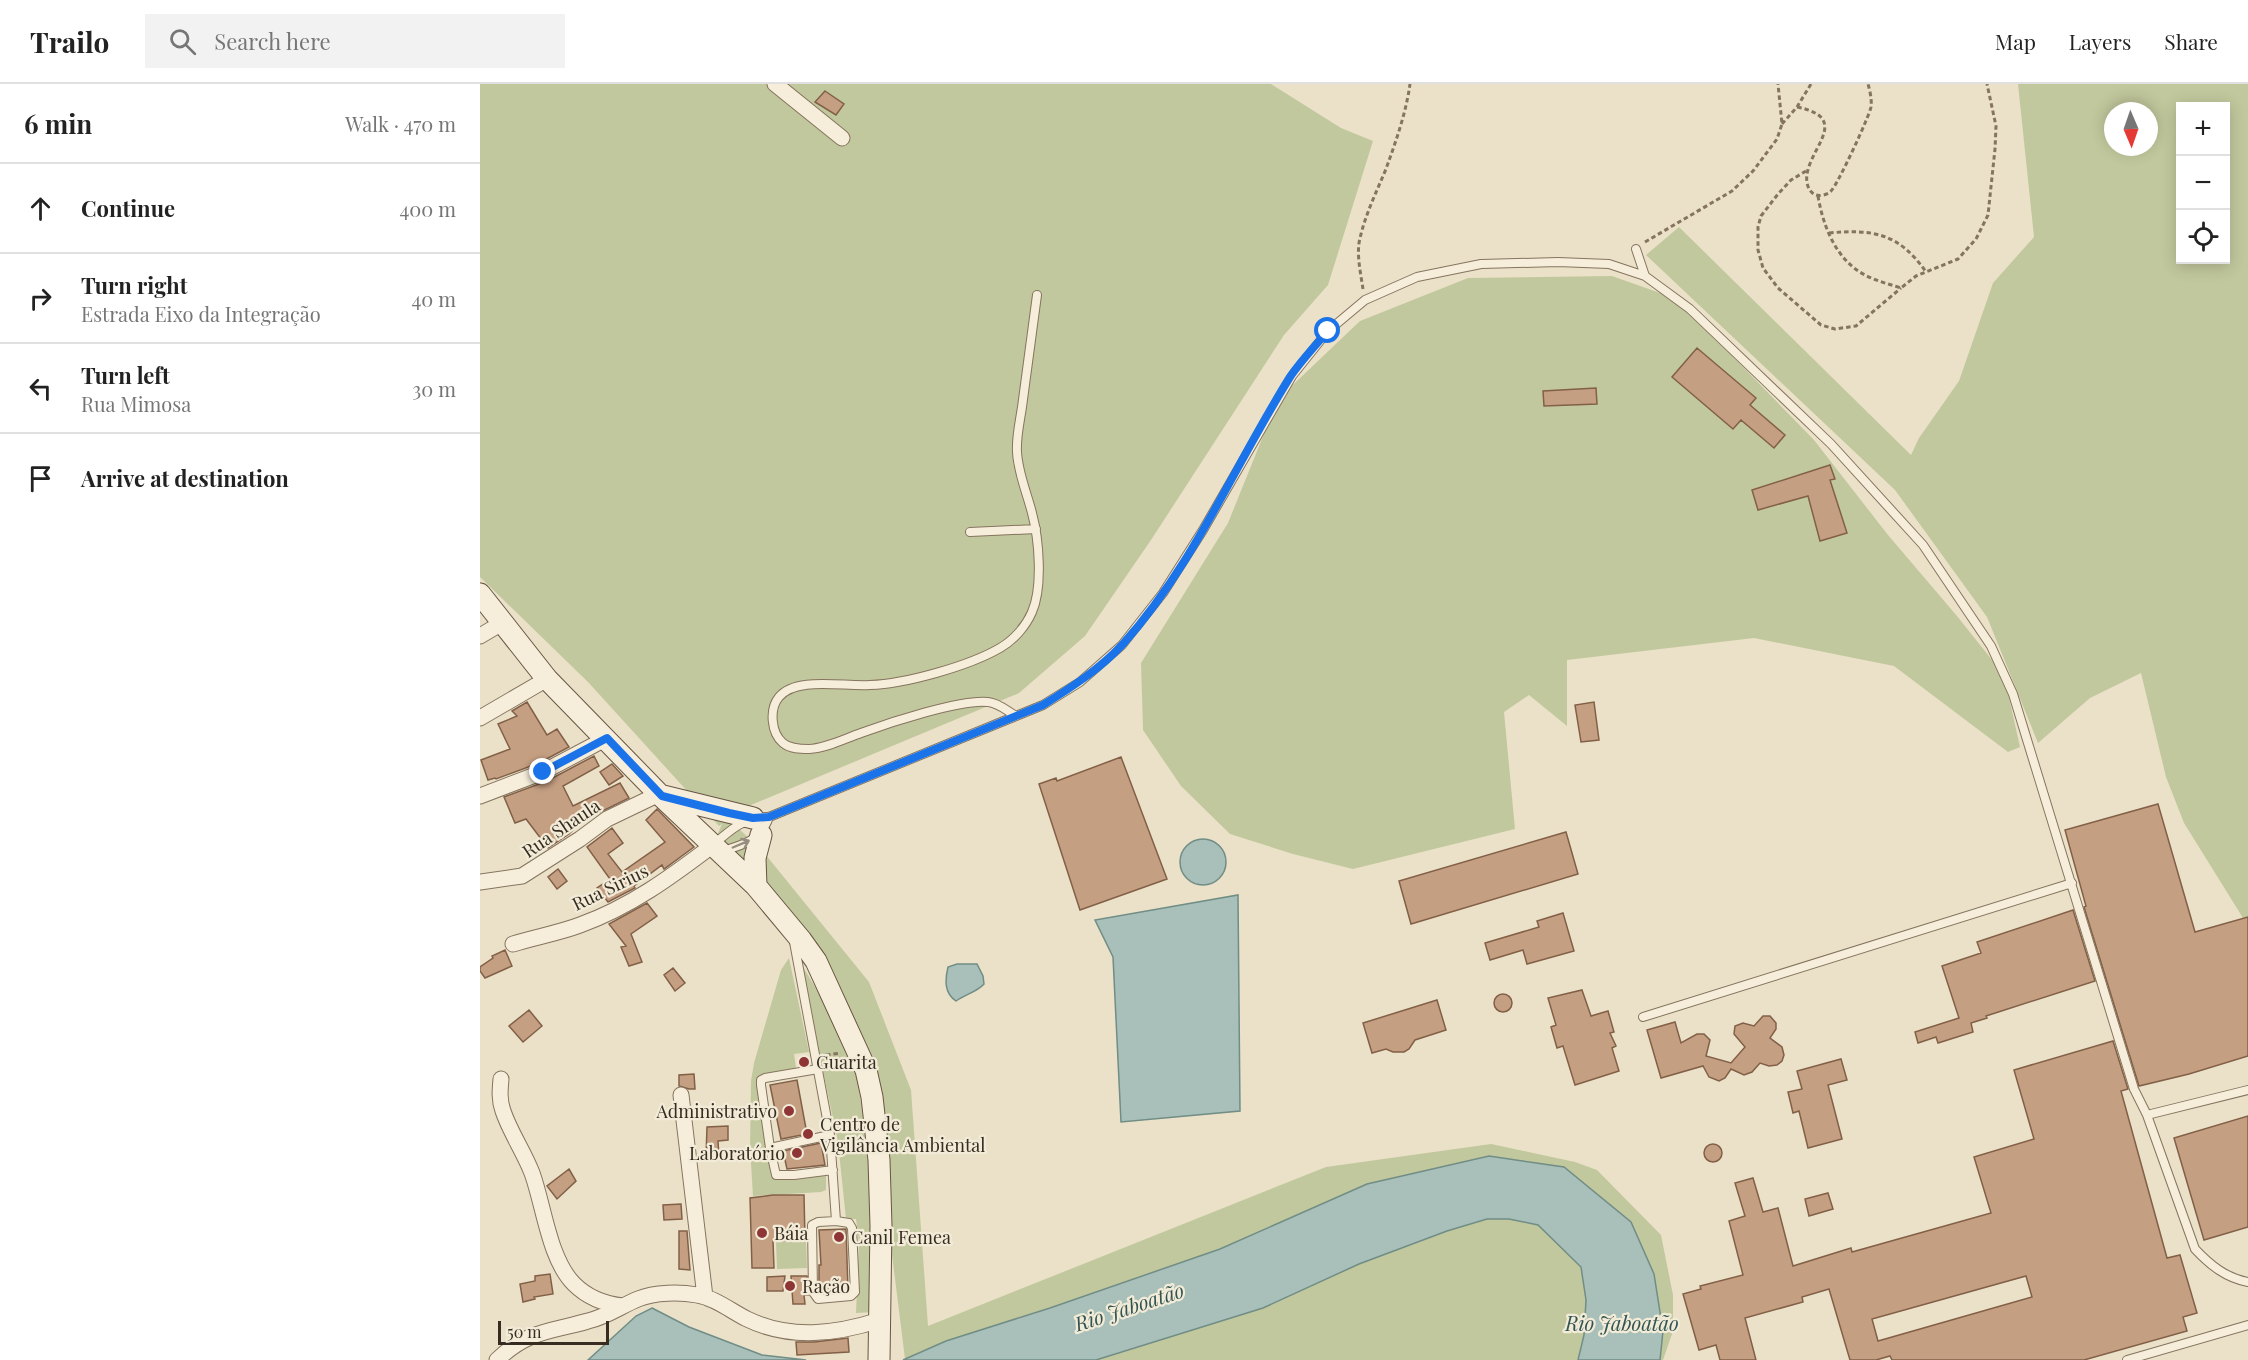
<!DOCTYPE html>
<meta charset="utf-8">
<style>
body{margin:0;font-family:"Playfair Display",serif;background:#f2f2f2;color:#222}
.controls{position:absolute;right:18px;top:18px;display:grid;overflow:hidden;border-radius:0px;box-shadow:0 3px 15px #0003}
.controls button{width:54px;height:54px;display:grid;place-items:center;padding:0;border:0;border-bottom:2px solid #e0e0e0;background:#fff;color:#222;font:30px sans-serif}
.compass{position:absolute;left:1624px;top:18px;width:54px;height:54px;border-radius:50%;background:#fff;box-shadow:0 3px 15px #0003;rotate:178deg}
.scale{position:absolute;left:18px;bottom:15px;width:111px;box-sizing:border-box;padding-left:6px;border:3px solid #372c21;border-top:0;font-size:16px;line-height:21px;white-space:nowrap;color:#372c21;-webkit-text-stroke:4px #f2ebd7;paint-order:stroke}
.stop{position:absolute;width:18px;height:18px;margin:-14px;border:4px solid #1a73e8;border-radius:50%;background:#fff}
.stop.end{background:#1a73e8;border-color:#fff;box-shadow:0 2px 6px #0008}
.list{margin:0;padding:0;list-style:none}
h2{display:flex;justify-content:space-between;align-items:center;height:78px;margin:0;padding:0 24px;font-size:26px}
h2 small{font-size:20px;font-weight:400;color:#767676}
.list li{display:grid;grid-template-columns:39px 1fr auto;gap:18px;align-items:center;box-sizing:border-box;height:90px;padding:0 24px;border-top:2px solid #e0e0e0}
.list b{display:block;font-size:22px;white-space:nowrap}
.list p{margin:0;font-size:20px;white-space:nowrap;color:#767676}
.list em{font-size:20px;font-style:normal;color:#767676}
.icon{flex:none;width:33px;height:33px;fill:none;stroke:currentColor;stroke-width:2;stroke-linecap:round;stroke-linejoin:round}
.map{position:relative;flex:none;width:1768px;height:1276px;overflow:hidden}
header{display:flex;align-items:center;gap:36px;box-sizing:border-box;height:84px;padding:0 30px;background:#fff;border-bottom:2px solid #e0e0e0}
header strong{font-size:28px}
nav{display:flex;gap:33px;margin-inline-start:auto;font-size:21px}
.search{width:420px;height:54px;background:#f2f2f2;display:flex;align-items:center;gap:15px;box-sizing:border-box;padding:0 21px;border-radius:0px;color:#767676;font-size:22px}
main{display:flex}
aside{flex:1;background:#fff}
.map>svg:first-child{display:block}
</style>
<header>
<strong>Trailo</strong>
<div class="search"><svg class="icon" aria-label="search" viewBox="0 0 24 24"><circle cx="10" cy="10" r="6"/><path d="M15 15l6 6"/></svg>Search here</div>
<nav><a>Map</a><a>Layers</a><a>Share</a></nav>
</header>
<main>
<aside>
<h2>6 min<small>Walk · 470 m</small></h2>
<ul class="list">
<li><svg class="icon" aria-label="ahead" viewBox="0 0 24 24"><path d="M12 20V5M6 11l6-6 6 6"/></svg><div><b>Continue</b></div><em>400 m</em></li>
<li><svg class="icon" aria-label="right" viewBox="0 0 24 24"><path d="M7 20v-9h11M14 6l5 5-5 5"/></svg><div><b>Turn right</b><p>Estrada Eixo da Integração</p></div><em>40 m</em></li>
<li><svg class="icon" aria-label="left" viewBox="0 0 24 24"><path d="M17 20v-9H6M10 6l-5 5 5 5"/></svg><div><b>Turn left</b><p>Rua Mimosa</p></div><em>30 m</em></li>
<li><svg class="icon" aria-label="arrive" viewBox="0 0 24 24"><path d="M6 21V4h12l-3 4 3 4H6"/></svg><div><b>Arrive at destination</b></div></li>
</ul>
</aside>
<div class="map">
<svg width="1768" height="1276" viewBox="0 0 1768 1276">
<rect width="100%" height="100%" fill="#eae1c8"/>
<path fill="#c2c89d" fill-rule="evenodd" d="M0 0H791L861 44 893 57 848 201 804 251 671 456 605 552 539 609 271 721 249 736 281 765 389 898 431 1006 448 1242 846 1083 1011 1060 1095 1078 1117 1086 1181 1151 1193 1211V1247L1183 1276H1180L1183 1247 1151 1138 887 1100 740 1165 570 1224 466 1257 425 1275 396 1042 347 901 233 761 242 740 239 742 108 598 0 493Z
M1538 0H1768V833L1763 834 1704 739 1686 693 1661 589 1610 614 1558 659 1507 533 1415 406 1166 171 1199 143 1431 371 1439 354 1479 297 1513 199 1554 153ZM1700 22H1746V176H1700ZM1633 27H1669V63H1633Z
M1132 192 1197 215 1334 356 1408 451 1477 532 1524 591 1540 663 1528 668 1414 582 1274 554 1087 576V642L1049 611 1024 628 1035 745 873 785 813 770 750 750 701 702 663 646 661 579 748 439 798 315 880 237 988 194Z
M309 874 329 968 314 970 316 984 282 990 280 992 294 1094 346 1088V1106L341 1108 273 1112 270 1063 271 997 274 979 301 886Z
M320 878 343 916 375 983 391 1076 395 1228 376 1229 379 1158 376 1135H366L358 1058Z
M1007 1135H1029L1058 1140 1101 1183 1106 1216 1104 1251 1098 1276H616L783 1224 879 1180 967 1147Z
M296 1158H326L327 1184 297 1185Z"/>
<path fill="#a9bfb9" stroke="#708d86" stroke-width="1.5" d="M700 778a23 23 0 1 1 46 0a23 23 0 1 1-46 0Z
M758 811 760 1027 641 1038 633 873 615 836Z
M477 880H497L503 892 504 900C497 908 486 910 476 917 464 909 465 896 468 883Z
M1009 1072 1084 1083 1151 1138 1174 1190 1183 1247 1180 1276H1098L1104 1251 1106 1216 1101 1183 1058 1141 1029 1135H1007L967 1147 879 1180 783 1224 616 1276H423L466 1257 570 1224 740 1165 887 1100Z
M172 1224 209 1243 282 1271 326 1276H108L156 1232Z"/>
<path fill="#c59f82" stroke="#826047" stroke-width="1.5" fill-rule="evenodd" d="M345 7 364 20 356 31 335 18Z
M1217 264 1276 314 1270 321 1305 351 1294 364 1261 336 1253 345 1192 293Z
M1116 304 1117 320 1064 322 1063 307Z
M1350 381 1355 395 1350 396 1367 449 1340 457 1328 412 1278 426 1272 406Z
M47 618 67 651 77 645 89 663 59 679 16 695 15 694 8 696 1 676 30 665 18 640 37 632 32 627Z
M1114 618 1119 656 1101 658 1095 621Z
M114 672 119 682 83 702 93 722 140 699 149 714 102 737 89 750 68 764 46 735 35 739 24 713 67 697Z
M641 673 687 795 600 826 559 700 576 694 577 697Z
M132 680 143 692 129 701 120 688Z
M1678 720 1715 848 1768 833V972L1709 990 1659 1002 1604 823 1606 822 1585 746Z
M177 725 214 763 184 785 182 781 154 802 155 804 128 818 117 804 130 795 107 763 132 744 143 759 128 770 142 788 185 758 166 736Z
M1086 748 1098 790 931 840 919 797Z
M78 785 87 797 77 805 68 793Z
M167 819 177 832 151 850 162 878 149 882 141 863 146 862 129 840Z
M1593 826 1615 897 1506 932 1507 934 1491 939 1493 948 1458 959 1456 953 1438 959 1435 948 1479 934 1462 882 1501 869 1497 858Z
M1083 829 1094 867 1047 880 1043 866 1010 876 1005 859 1059 843 1057 837Z
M25 866 32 882 5 894 0 887V883L13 874 12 872Z
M193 884 205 899 195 907 184 891Z
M1102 906 1111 932 1128 927 1134 948 1130 949 1136 962 1132 964 1139 987 1095 1001 1083 962 1077 964 1071 943 1076 941 1068 914Z
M1014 919a9 9 0 1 1 18 0a9 9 0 1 1-18 0Z
M957 916 966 946 935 956 929 965 924 968H913L906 965 892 969 883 939Z
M49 926 62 942 43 958 29 942Z
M1283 932H1290L1296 939V945L1290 954 1302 963 1304 971 1302 977 1297 981 1289 982 1280 979 1272 988 1264 991 1251 985 1245 994 1239 997 1229 993 1223 982 1181 994 1167 946 1195 938 1201 959 1217 950H1224L1230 956 1226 972 1251 979 1265 963 1254 950 1255 942 1263 939 1274 942Z
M1633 957 1648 1005 1641 1007 1687 1174 1700 1171 1717 1229 1703 1233 1707 1247 1604 1276H1412L1410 1272 1396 1276H1370L1349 1205 1322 1213 1323 1218 1265 1234 1276 1276H1240L1236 1261 1219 1266 1203 1210 1221 1205 1220 1202 1263 1191 1249 1137 1265 1132 1255 1099 1273 1094 1283 1128 1298 1124 1313 1182 1371 1164 1372 1168 1511 1129 1494 1073 1554 1055 1534 986ZM1546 1192 1552 1213 1398 1257 1392 1235Z
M1361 975 1367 996 1348 1001 1362 1055 1328 1064 1319 1027 1313 1029 1308 1008 1322 1005 1317 987Z
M214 990 215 1005H209L199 1002V991Z
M317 996 327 1050 301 1055 290 1001Z
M1768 1032V1143L1724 1156 1694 1054Z
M248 1042V1056L238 1057 239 1073H226L227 1043Z
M341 1059 345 1081 307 1085 303 1067Z
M1224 1069a9 9 0 1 1 18 0a9 9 0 1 1-18 0Z
M89 1085 96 1097 77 1115 67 1102Z
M1348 1109 1353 1125 1329 1132 1325 1115Z
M293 1111H324L325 1156 293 1157 294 1184H272L270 1114Z
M201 1120 202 1135 184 1136 183 1121Z
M366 1145 368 1206 341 1209 339 1206V1181H341L339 1146Z
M199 1147H207L210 1186 199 1185Z
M70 1190 73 1210 54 1213 55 1215 43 1218 40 1200 55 1197V1192Z
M305 1192 303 1207H287V1193Z
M311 1192H327L328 1211H324L325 1220H313Z
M368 1254 369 1268 317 1271 316 1258H334Z"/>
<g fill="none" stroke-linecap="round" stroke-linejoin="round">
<g stroke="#85745f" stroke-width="10">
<path id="service" d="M1156 165 1165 192
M490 448 556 445
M536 632C527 627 519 619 508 618 481 615 408 639 381 649 364 655 347 664 329 665 321 665 310 665 303 659 291 649 289 625 299 613 316 592 364 603 390 601 425 600 489 582 520 564 534 556 546 542 552 528 563 503 559 455 552 429 547 409 538 389 537 368 536 353 540 337 542 323 547 285 552 248 557 211
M233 761C250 746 266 732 289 733L536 632 563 621 600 598 642 561 683 509 723 446 812 292 848 247 885 216 937 193 1001 180 1078 178 1129 180 1165 192 1210 225 1351 360 1443 461 1511 562 1533 610 1654 1005 1667 1031 1715 1165C1730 1181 1746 1194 1768 1198
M242 767C264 761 281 756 289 733
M314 858 350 1051 356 1137
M1163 933 1592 799
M338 985 285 994 281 996V1001L290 1064 296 1091H314L353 1086
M1667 1031 1768 1006
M290 1064 350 1051
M356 1137 369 1139 372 1144 375 1208 371 1212 338 1215 333 1208 332 1141 338 1138Z
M1647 1276 1768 1241"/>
</g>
<g stroke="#85745f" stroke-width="17">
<path id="minor" d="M295 0 362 54
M0 552 22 539
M0 634 67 595
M0 712 63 688 127 654
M0 798 42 792 100 755 127 735 179 710
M33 860C55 853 79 849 100 841 150 823 191 793 233 761
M21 995C20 1006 19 1016 23 1027 30 1048 44 1068 52 1089 64 1122 69 1175 94 1200 108 1214 124 1220 143 1222
M201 1011 225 1213
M17 1276C48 1246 70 1248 108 1237 126 1233 141 1222 158 1215 175 1208 200 1208 217 1211 235 1214 251 1227 267 1235 310 1256 356 1250 400 1236"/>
</g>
<g stroke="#675542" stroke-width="23">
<path id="secondary" d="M0 510 67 595 179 710 276 802 321 856 336 877 386 986 392 1013 399 1076 401 1142 399 1276
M183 712 273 734
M276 802 275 774 281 751"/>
</g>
<path stroke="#85745f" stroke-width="3" stroke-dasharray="4.5 3" stroke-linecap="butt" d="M1317 23C1376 35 1322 68 1327 99 1328 103 1330 108 1334 110 1338 113 1348 111 1351 107 1358 100 1389 33 1391 23 1392 16 1390 7 1388 0
M1302 40 1317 23 1331 0
M1326 87 1311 96 1298 110 1281 132 1278 143V166L1283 184 1298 204 1341 241 1355 245 1376 242 1421 204
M1338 112C1343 142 1356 176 1385 191 1396 197 1409 200 1421 204L1436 192 1478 175 1496 155 1508 131 1515 65 1516 42 1507 0
M1349 149C1393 145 1419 149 1446 188
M1165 158 1252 107 1273 87 1297 55 1302 40 1298 0
M883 205C881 191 877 174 879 159 884 133 896 109 906 85 916 57 926 29 930 0
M346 971 361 969"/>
<use href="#service" stroke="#f6eedb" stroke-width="8"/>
<use href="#minor" stroke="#f6eedb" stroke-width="15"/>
<use href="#secondary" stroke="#f6eedb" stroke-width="21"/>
</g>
<defs><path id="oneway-shaft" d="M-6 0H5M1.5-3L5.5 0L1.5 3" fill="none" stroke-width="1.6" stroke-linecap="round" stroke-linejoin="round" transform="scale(1.5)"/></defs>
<use stroke="#968d7e" href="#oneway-shaft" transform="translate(261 760) rotate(-23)"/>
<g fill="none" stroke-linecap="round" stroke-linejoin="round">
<path stroke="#1a73e8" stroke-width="8" d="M63 688 127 654 182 712 249 729 273 734 289 733 563 621C592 603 620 585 643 560 714 481 754 382 810 293 821 277 835 262 848 247"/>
</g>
<g fill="#8e3635" stroke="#f2ebd7" stroke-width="2">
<circle cx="324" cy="978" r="6"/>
<circle cx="309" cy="1027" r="6"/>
<circle cx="328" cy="1050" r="6"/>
<circle cx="317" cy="1069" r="6"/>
<circle cx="282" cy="1149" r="6"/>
<circle cx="359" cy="1153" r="6"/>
<circle cx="310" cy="1202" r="6"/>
</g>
<g text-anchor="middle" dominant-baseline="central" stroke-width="4.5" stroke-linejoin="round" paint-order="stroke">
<g font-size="18" fill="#372c21" stroke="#f2ebd7">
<text transform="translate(81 744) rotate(-34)">Rua Shaula</text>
<text transform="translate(130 803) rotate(-26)">Rua Sirius</text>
</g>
<g font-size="18" fill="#372c21" stroke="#f2ebd7" text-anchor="start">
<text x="336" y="978">Guarita</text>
<text x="297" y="1027" text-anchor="end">Administrativo</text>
<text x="340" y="1040">Centro de<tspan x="340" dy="21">Vigilância Ambiental</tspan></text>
<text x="305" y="1069" text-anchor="end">Laboratório</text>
<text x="294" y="1149">Báia</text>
<text x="371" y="1153">Canil Femea</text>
<text x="322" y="1202">Ração</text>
</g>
<g font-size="20" font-style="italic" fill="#325553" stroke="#f2ebd7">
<text transform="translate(649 1222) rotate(-18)">Rio Jaboatão</text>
<text x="1142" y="1238">Rio Jaboatão</text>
</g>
</g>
</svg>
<div class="controls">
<button>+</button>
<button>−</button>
<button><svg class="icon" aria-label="locate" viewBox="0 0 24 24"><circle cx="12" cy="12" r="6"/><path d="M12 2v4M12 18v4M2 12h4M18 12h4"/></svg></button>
</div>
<svg class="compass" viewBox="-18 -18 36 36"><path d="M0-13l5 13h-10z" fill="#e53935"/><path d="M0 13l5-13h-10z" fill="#767676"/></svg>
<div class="scale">50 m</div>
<div class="stop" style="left:848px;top:247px"></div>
<div class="stop end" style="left:63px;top:688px"></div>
</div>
</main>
